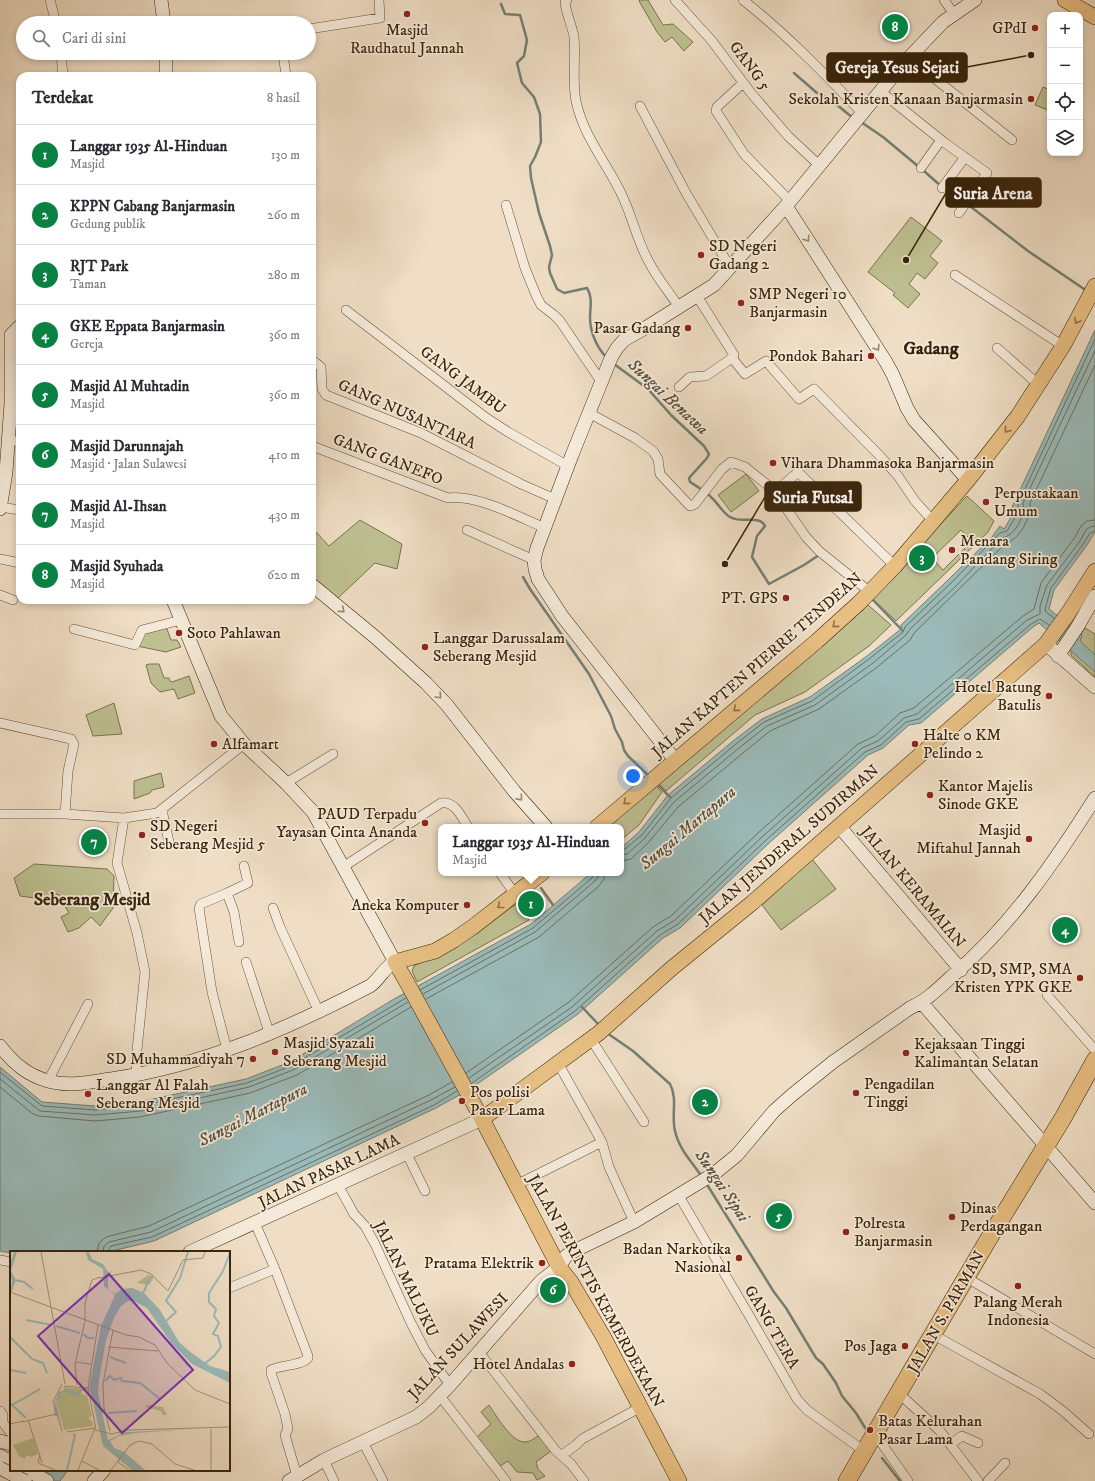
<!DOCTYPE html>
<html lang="id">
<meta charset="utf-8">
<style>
body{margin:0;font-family:"IM FELL DW Pica",serif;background:#f7f7f7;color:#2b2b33}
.controls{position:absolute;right:12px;top:12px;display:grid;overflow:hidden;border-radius:8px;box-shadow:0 2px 6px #0003}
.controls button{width:36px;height:36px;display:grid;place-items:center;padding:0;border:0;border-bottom:1px solid #e1e1e2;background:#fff;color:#2b2b33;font:20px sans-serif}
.you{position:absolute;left:633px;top:776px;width:14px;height:14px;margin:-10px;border:3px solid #fff;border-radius:50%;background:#1a73e8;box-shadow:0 0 0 6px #1a73e833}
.badge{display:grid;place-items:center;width:26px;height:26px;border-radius:50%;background:#0b8043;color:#fff;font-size:13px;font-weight:700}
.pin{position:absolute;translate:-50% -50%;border:2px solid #fff;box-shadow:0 1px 4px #0006}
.popup{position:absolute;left:438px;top:824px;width:186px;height:52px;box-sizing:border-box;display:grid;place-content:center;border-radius:8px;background:#fff;filter:drop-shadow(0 1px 3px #0005);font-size:13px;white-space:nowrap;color:#7c7c81}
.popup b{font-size:15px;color:#2b2b33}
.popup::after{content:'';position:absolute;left:50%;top:100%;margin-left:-8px;border:8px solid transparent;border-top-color:#fff}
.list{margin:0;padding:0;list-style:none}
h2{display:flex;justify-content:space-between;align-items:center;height:52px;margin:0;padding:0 16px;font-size:17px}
h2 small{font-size:13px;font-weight:400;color:#7c7c81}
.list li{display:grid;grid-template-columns:26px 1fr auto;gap:12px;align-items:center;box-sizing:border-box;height:60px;padding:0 16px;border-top:1px solid #e1e1e2}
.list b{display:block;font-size:15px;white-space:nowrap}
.list p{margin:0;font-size:13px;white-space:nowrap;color:#7c7c81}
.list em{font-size:13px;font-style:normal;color:#7c7c81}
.icon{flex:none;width:22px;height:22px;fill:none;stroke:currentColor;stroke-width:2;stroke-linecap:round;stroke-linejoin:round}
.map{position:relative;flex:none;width:1095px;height:1481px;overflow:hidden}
.search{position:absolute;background:#fff;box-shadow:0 2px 6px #0003;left:16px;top:16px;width:300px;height:44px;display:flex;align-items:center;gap:10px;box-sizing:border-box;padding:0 14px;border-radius:22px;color:#7c7c81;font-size:15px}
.panel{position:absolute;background:#fff;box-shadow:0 2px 6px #0003;left:16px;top:72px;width:300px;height:532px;border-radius:12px}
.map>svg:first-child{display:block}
</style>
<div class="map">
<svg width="1095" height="1481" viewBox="0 0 1095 1481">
<rect width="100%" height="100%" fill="#efdec5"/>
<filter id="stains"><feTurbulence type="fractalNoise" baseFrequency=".005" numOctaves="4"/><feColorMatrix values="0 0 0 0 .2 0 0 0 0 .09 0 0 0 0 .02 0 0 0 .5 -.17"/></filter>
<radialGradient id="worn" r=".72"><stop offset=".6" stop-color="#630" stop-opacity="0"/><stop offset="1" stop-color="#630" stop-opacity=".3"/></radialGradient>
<path fill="#bec091" stroke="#7c724e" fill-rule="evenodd" d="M640 0H648L663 25 673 24 693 42 684 51 672 37 665 42 657 32 639 1Z
M1043 87 1050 90V111L1035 105Z
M911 217 942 241 930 256 938 263 925 279 917 273 909 284 920 294 908 308 893 295 895 293 868 272Z
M746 474 759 491 731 512 718 495Z
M967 496 994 521 988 532 896 621 872 598ZM961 530 972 541 943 570 932 558Z
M360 520 402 544 397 569 375 563 337 599 312 577V535L316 532 329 546Z
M868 605 891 625 869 646 805 692 755 715 666 791 657 781 821 647Z
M156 626 167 629 171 640H177L181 647 166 652 137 646 143 632Z
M1085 628 1095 634V677L1071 655V647Z
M149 664H159L164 678H169L170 681 172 682 189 676 195 693 178 699 174 689 160 692 151 683 146 665Z
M114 703 122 734 93 736 86 715Z
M161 773 164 787 152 790 150 793 134 799V781Z
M655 785 662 792 639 825 621 840V827H608Z
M812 859 836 889 781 930 762 905Z
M34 864 107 869 114 876 113 908 100 926 91 917 79 928 68 932 61 917 69 913 58 894 38 901 35 898 20 896 14 878Z
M517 903 529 920 417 982 412 971 414 966 478 933Z
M489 1405C496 1415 512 1443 525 1442 530 1442 535 1438 539 1435L551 1451 536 1462 538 1469 545 1476 537 1480 533 1473 517 1472 508 1461 500 1466 477 1437 491 1424 481 1412Z"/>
<path fill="#9bbbba" stroke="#747f74" d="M1095 330V532L1087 545 1054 590 1049 609 1082 635 1080 641 1095 655V672L1039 623 1033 627 921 723 909 725 883 748 868 755 768 844 680 928 663 938 578 1014 470 1089 436 1108 154 1241 108 1252 11 1253 0 1251V1067L42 1102 95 1106 139 1102 246 1079 290 1062 394 999 531 924 591 873H621V848L639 832 668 795 733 741 762 719 810 697 867 656 901 629V625L948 580 992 537 1000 526 1004 529 1016 509 1012 507Z
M19 1470H68L60 1481H9Z"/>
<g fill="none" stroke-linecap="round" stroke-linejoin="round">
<path stroke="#6a7062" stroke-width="1" d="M1054 618 1046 612 1045 609 1051 588 1084 543 1090 533 1095 531
M621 850 625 849 642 835 671 798 736 744 764 722 812 701 869 659 903 632 905 627 951 583 1000 533 1007 531 1019 511 1018 504 1095 339
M621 855 627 854 644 839 674 802 739 748 767 726 815 705 873 663 906 635 910 629 955 587 1002 538C1015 536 1026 515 1023 503L1095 351
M621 861 631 859 648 843 678 807 743 753 770 731 819 709 876 668 910 640 915 632 1005 544C1020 539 1031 518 1030 503L1095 365
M420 990 533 928 592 878 593 873
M423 994 535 932 595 881 598 877V873
M426 999 539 937 599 886 604 879V873
M0 1072 42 1106 95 1110 139 1106 247 1083 291 1066 406 998
M466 1073 569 1002 653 927 671 916 758 833 858 744 875 736 900 713 914 708 1023 616 1034 609 1041 583 1075 537 1081 526 1087 521 1095 520
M469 1078 572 1007 657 931 675 920 762 837 862 748 878 741 904 718 917 714 1027 620 1040 614V606L1047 585 1080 541 1086 530 1090 527 1095 526
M0 1079 40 1111 95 1115 141 1111 249 1087 293 1070 408 1002
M472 1083 575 1011 660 935 678 924 765 841 865 752 881 745 906 722 919 719 1031 624 1040 619 1049 625
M0 1087 33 1114 39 1116 95 1121 140 1117 250 1093 297 1075 411 1007
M97 1252 99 1243 106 1237 149 1226 429 1095 452 1082
M103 1252 104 1246 109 1242 151 1232 431 1100 455 1087
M108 1252 109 1249 111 1246 152 1237 434 1105 457 1091"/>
<path stroke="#747f74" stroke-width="2.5" d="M501 4 505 14 520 15 527 40 524 56 517 63 522 83 534 97 540 114 541 142 535 157 530 166 531 178 539 213 550 246 552 255 549 267 550 273 557 289 564 293 587 288C593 298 590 307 590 318 590 332 597 348 607 358
M794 73 817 93 831 100 853 118
M861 122 883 137 919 167
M923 170C935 181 947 192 962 200L1028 251 1087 291
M614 364 648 389 671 415 704 446 709 454 707 458 689 478 690 482C698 487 707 492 713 499 719 505 723 513 730 517 741 524 759 514 765 526L757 536 752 557 769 584 804 565 819 555
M523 577 530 589 589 674 611 716 615 729 622 742 624 750 628 756 649 776
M870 597 903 631
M657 784 670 797
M541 888 553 905
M582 1007 599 1025
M607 1033 633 1051 670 1084C678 1099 671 1115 675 1131 679 1149 692 1162 702 1177
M706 1183 774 1292 786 1308 816 1358 823 1364 836 1383 842 1396 856 1413 867 1431
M882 1458 900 1481"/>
<g stroke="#66523a" stroke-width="10">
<path id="street" d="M50 0 56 23
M567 0 565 2C566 14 572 25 574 37 576 58 572 80 576 101 583 135 605 161 620 191 632 214 636 239 649 262 657 278 669 292 679 307
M675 0 712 41 751 93 788 136 819 165
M743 0C786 34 824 73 862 113
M944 0 954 14
M309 29 380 18 379 0
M61 53 63 76
M283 53 286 76
M909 58 1012 140
M743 83 717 107 716 111 744 154 790 201
M880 91 945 143 987 173 959 213
M640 106 686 193 730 267
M921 168 941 140
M942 188 965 157
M506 205 525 268 536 295 541 305 554 315 560 321 602 383
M955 275 1063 346
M346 310 485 417 508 432 568 466
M997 348 1039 385
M732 358 745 374 766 361 799 399 814 389 880 456 898 476 915 501 933 521
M312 360 321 367 322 389 326 395 421 433 521 484 555 499
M679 387 690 377 706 376 732 358 734 355 697 296
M589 413 635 438 653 451 658 459 660 474 690 506 695 504 722 469 731 462 745 467 770 487 777 495 806 537 819 551 870 592
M9 440 20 442
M312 446 448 498C476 494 519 517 545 528
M775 492 798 472 895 566
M0 507 20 510
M467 530 534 560
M0 559 20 563
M0 595 13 600
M74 629 135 645 142 630 181 620
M0 723 71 739 74 744 68 771 65 814
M286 783 333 754
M162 810 169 842
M0 814H65L124 818 157 813 244 744
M124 818 117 863 137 933 145 972 137 1050 136 1076
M343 867 441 803C455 800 462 818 468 827
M500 873 515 894
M227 893 248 883 244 866
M273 908 280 927 319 1012
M246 962 270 1035
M1047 995 1095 1050
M591 1039 644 1122
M227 1050 212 992 201 921 199 908 201 904 227 893 234 912 239 942
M558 1063 602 1142 609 1167 634 1222
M48 1081 88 1004
M407 1154 425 1191
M338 1185 354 1214 365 1226 375 1244 411 1323 425 1350 450 1385
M516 1185 602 1142
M679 1196 750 1317 797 1399 807 1410 864 1451
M255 1223 275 1269 308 1356V1358C299 1367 282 1364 271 1370V1373L285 1414 288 1429 285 1435 297 1476
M0 1260 11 1262
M974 1282 1095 1354
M229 1288 275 1269
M941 1339 1040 1394 1063 1411 1089 1434
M479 1352 556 1451 571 1464 584 1481
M440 1396 506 1481
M905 1399 940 1431 978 1481
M0 1411 3 1415V1423L11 1433
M880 1441 908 1481
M363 1442 383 1481
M951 1444 962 1436 978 1443
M562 1455 576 1445 582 1439 641 1407
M324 1460 334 1481
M988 1481 1005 1463"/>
</g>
<g stroke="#39240b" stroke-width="14">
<path id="secondary" d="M161 0 164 23
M166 53V76
M786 206 886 362 893 375 907 408 914 420 968 480
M0 509 6 472 11 404V335L20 326
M312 585 375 637 426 683 447 705 514 791 546 827
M1046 644 1095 687
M1058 656 1078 626 1095 596
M675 760 562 616 538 579 535 569 534 560 537 548 572 455 611 358 617 348 624 340 647 327 714 285 786 206 902 65 943 22 975 0
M839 826 961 970
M922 1003 1095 1203
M0 1046C13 1063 27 1075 48 1081 69 1087 90 1082 111 1079 205 1065 287 1029 370 986 380 979 384 967 395 962L313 812 286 783 244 744 221 716 173 600
M190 1252 482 1119
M0 1441 11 1444
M0 1456 11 1462
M27 1470 47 1481
M94 1481 104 1470
M289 1481 324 1460 416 1417 429 1407 450 1385 541 1281 559 1267 566 1256 576 1250 634 1222 715 1173 737 1155 774 1111 792 1095 833 1062 910 1008C926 1001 938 989 951 977 1010 927 1054 863 1095 798"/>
</g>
<g stroke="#39240b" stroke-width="16">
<path id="primary" d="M1065 0 1095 17
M597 827 817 641 859 603 895 566 968 480 1018 416 1063 346 1095 286
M542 873 474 926 454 940 435 951 395 962 405 979 482 1119 559 1267 571 1282 603 1336 679 1481
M482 1119 599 1033 672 968 752 903 1046 644 1069 612 1095 571"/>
</g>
<g stroke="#39240b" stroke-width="18">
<path id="highway" d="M847 1481 988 1240 1063 1118 1095 1060"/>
</g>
<use href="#street" stroke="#f5ead9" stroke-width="9"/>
<use href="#secondary" stroke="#f5ead9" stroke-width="13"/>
<use href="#primary" stroke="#e8bf82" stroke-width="15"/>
<use href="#highway" stroke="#e8bf82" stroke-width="17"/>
<g stroke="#39240b" stroke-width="14" stroke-linecap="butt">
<path id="secondary-bridge" d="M0 1468 25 1481"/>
</g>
<use href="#secondary-bridge" stroke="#f5ead9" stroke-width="13"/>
</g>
<defs><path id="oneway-chevron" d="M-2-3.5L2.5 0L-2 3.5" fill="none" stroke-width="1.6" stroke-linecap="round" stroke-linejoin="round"/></defs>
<g stroke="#978772">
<use href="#oneway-chevron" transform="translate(807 239) rotate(57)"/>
<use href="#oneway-chevron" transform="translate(877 348) rotate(57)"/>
<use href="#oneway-chevron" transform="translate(342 610) rotate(40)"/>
<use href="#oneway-chevron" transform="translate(439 696) rotate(46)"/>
<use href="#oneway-chevron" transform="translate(520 798) rotate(48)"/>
</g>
<g stroke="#907246">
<use href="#oneway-chevron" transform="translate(1077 321) rotate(118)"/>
<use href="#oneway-chevron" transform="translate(1007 430) rotate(128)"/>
<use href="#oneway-chevron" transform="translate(835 625) rotate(139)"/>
<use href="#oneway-chevron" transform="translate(736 709) rotate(140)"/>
<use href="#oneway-chevron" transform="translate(626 802) rotate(140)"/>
<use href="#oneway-chevron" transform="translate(500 906) rotate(142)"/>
</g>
<g fill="#8f2418" stroke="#f5ead9" stroke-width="1.5">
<circle cx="407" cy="14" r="4"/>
<circle cx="1035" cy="28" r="4"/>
<circle cx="1031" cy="99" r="4"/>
<circle cx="701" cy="255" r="4"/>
<circle cx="741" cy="303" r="4"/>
<circle cx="688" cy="328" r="4"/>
<circle cx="871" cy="356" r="4"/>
<circle cx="773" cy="463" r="4"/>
<circle cx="986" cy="502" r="4"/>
<circle cx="952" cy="550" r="4"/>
<circle cx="786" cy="598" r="4"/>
<circle cx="179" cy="633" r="4"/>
<circle cx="425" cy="647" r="4"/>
<circle cx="1049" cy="696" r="4"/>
<circle cx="214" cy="744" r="4"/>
<circle cx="915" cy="744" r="4"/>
<circle cx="930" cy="795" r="4"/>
<circle cx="425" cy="823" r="4"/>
<circle cx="142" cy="835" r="4"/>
<circle cx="1029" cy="839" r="4"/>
<circle cx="467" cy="905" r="4"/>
<circle cx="1080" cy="978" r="4"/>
<circle cx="275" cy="1052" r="4"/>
<circle cx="906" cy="1053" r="4"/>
<circle cx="253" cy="1059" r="4"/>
<circle cx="856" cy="1093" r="4"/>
<circle cx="88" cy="1094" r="4"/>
<circle cx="462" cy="1101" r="4"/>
<circle cx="952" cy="1217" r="4"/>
<circle cx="846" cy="1232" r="4"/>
<circle cx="739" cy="1258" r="4"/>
<circle cx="542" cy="1263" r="4"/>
<circle cx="1018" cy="1286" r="4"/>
<circle cx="905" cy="1346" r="4"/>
<circle cx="572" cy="1364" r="4"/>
<circle cx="870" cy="1430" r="4"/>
</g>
<g text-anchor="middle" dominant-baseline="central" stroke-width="3.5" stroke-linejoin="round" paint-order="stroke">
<g font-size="16" fill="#39240b" stroke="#f5ead9" text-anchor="start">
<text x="1027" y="28" text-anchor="end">GPdI</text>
<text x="407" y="30" text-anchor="middle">Masjid<tspan x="407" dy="18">Raudhatul Jannah</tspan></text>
<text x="1023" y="99" text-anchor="end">Sekolah Kristen Kanaan Banjarmasin</text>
<text x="709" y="246">SD Negeri<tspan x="709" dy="18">Gadang 2</tspan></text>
<text x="749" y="294">SMP Negeri 10<tspan x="749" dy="18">Banjarmasin</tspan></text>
<text x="680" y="328" text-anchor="end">Pasar Gadang</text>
<text x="863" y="356" text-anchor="end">Pondok Bahari</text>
<text x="781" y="463">Vihara Dhammasoka Banjarmasin</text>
<text x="994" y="493">Perpustakaan<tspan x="994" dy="18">Umum</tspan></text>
<text x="960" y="541">Menara<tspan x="960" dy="18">Pandang Siring</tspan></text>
<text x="778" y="598" text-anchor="end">PT. GPS</text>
<text x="187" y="633">Soto Pahlawan</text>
<text x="433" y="638">Langgar Darussalam<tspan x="433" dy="18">Seberang Mesjid</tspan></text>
<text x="1041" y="687" text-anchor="end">Hotel Batung<tspan x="1041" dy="18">Batulis</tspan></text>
<text x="923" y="735">Halte 0 KM<tspan x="923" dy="18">Pelindo 2</tspan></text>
<text x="222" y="744">Alfamart</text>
<text x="938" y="786">Kantor Majelis<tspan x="938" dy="18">Sinode GKE</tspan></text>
<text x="417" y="814" text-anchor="end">PAUD Terpadu<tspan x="417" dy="18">Yayasan Cinta Ananda</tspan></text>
<text x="150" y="826">SD Negeri<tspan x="150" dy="18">Seberang Mesjid 5</tspan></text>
<text x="1021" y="830" text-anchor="end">Masjid<tspan x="1021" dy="18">Miftahul Jannah</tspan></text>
<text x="459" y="905" text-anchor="end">Aneka Komputer</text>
<text x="1072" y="969" text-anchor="end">SD, SMP, SMA<tspan x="1072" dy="18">Kristen YPK GKE</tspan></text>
<text x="283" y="1043">Masjid Syazali<tspan x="283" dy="18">Seberang Mesjid</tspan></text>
<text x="914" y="1044">Kejaksaan Tinggi<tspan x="914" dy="18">Kalimantan Selatan</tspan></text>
<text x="245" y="1059" text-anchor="end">SD Muhammadiyah 7</text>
<text x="864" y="1084">Pengadilan<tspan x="864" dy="18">Tinggi</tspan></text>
<text x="96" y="1085">Langgar Al Falah<tspan x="96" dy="18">Seberang Mesjid</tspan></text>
<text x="470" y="1092">Pos polisi<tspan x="470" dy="18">Pasar Lama</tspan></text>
<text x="960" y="1208">Dinas<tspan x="960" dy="18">Perdagangan</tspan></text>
<text x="854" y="1223">Polresta<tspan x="854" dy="18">Banjarmasin</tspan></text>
<text x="731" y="1249" text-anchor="end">Badan Narkotika<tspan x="731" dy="18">Nasional</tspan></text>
<text x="534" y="1263" text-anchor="end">Pratama Elektrik</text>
<text x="1018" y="1302" text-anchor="middle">Palang Merah<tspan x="1018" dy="18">Indonesia</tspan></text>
<text x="897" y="1346" text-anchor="end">Pos Jaga</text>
<text x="564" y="1364" text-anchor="end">Hotel Andalas</text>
<text x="878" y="1421">Batas Kelurahan<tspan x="878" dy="18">Pasar Lama</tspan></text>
</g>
<g font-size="16" fill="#39240b" stroke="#f5ead9">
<text transform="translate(750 66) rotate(53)">GANG 5</text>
<text transform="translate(463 380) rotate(37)">GANG JAMBU</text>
<text transform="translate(407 414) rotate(24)">GANG NUSANTARA</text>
<text transform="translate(388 459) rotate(21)">GANG GANEFO</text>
<text transform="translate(757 665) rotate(-41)">JALAN KAPTEN PIERRE TENDEAN</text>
<text transform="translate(789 844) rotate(-41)">JALAN JENDERAL SUDIRMAN</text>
<text transform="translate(913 887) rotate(50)">JALAN KERAMAIAN</text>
<text transform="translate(329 1171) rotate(-25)">JALAN PASAR LAMA</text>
<text transform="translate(406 1279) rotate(64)">JALAN MALUKU</text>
<text transform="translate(596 1291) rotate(61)">JALAN PERINTIS KEMERDEKAAN</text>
<text transform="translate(946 1312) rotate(-60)">JALAN S. PARMAN</text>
<text transform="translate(772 1327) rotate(60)">GANG TERA</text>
<text transform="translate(458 1346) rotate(-47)">JALAN SULAWESI</text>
</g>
<g font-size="17" font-style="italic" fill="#565140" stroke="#f5ead9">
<text transform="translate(668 397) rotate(43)">Sungai Benawa</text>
<text transform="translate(688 828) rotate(-40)">Sungai Martapura</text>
<text transform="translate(253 1115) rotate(-27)">Sungai Martapura</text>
<text transform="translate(722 1186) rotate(56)">Sungai Sipai</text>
</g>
<g font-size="18" font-weight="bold" fill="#39240b" stroke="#f5ead9">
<text x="931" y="349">Gadang</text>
<text x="92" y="900">Seberang Mesjid</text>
</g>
</g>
<g transform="translate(10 1251)">
<rect width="220" height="220" fill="#efdec5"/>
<path d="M139 23V27L141 24 144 26 139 34 127 32ZM53 136 76 138 77 140H72V143L77 144 82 165 78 167 82 170 83 175 54 179 46 149 54 139ZM137 154 153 156 157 164H153L151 160 135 156ZM23 187 28 203 21 206 16 204 15 208 9 205 3 194Z" fill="#bec091"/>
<path d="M4 1H7L1 20 6 29 0 45 2 30 0 24V13ZM76 1H79L82 8 93 13 98 21 105 20 98 22V38L105 43 112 38 122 37 134 42 150 59 169 91 179 100 200 115 220 121V132L182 113 162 93 137 57 124 50H118L111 55 104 67 96 89 89 129 88 142 98 189 116 181 183 178 126 182 109 185 100 190 104 197 114 201 135 219H122L93 195 80 139H72L67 145 53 140 46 151 52 176 48 165H44L45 151 49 141 56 138 68 142 71 138H79L91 75 105 44 94 35 93 18 78 9Z" fill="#9bbbba"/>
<path fill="none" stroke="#9bbbba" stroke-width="2" d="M5 29 14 31 23 38M133 42 141 25M16 69 42 74M155 71 166 61 156 50 170 27 178 1M46 75 70 82M73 83 78 87H84M0 86 22 108 33 112 37 122M100 106 116 112M193 114 204 105 211 96 208 85 203 83 209 72 204 65 206 58 199 51V42L213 20 220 2M0 119 16 122M95 130 100 125 104 129 111 127 112 130 130 132 150 148M0 152 16 167M2 154 30 138M98 162 127 160M57 219 65 184 63 183"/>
<path fill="none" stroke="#a6947b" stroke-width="1" d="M31 1 55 133M89 27 131 19 141 23 158 40 173 9 193 7 195 1M0 41 116 84 129 86 145 94 157 112 185 139 220 153M98 96 148 100M65 111 81 113M67 134 65 113 75 70V52L82 29 90 26M54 135 78 137M18 169 32 212M12 171 46 163M0 173 14 170M86 178 78 137 88 74M201 178V219M85 179 102 183 118 179 220 176M52 180 43 151 52 133M100 180 94 157 93 133 103 79M56 181 85 177 68 219M30 203 28 212 45 219M110 208 108 211 119 219M72 210 89 219M101 219 120 194 129 190 142 193 165 213 184 219"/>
<path fill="#7b2cbf" fill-opacity="0.15" stroke="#7b2cbf" stroke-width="2" d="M99 23 183 119 112 182 28 85Z"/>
<rect width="220" height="220" fill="none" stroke="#39240b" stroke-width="2"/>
</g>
<path fill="none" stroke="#39240b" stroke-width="1.5" d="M1031 55L967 67M906 260L946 193M725 564L765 497"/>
<g fill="#39240b" stroke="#f5ead9" stroke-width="1.5">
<circle cx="1031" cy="55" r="4"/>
<circle cx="906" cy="260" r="4"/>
<circle cx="725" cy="564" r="4"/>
</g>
<g fill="#39240b" stroke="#39240b" stroke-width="1.5">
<rect x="827" y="53" width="140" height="29" rx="4"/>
<rect x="946" y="178" width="95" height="29" rx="4"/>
<rect x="765" y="482" width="96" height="29" rx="4"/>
</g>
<g font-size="17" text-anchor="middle" font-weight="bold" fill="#fff">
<text x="897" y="73">Gereja Yesus Sejati</text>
<text x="993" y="199">Suria Arena</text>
<text x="813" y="503">Suria Futsal</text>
</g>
<rect width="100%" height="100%" filter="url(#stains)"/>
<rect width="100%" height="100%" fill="url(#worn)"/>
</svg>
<div class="controls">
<button>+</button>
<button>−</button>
<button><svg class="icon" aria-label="locate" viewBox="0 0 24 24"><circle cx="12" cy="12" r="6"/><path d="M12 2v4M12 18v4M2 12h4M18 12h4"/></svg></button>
<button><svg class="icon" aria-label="layers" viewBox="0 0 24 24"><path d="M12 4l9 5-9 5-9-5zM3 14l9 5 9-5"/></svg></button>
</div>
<div class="you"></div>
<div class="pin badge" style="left:531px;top:904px">1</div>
<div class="popup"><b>Langgar 1935 Al-Hinduan</b>Masjid</div>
<div class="pin badge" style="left:705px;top:1102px">2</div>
<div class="pin badge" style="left:922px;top:558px">3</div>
<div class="pin badge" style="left:1065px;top:930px">4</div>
<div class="pin badge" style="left:779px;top:1216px">5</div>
<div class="pin badge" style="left:553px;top:1290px">6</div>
<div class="pin badge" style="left:94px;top:842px">7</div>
<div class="pin badge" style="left:895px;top:27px">8</div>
<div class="search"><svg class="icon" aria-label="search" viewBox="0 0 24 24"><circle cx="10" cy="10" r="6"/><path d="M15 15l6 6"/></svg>Cari di sini</div>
<section class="panel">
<h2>Terdekat<small>8 hasil</small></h2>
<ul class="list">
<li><span class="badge">1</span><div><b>Langgar 1935 Al-Hinduan</b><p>Masjid</p></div><em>130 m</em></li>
<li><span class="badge">2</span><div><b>KPPN Cabang Banjarmasin</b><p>Gedung publik</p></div><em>260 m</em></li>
<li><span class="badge">3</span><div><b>RJT Park</b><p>Taman</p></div><em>280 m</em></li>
<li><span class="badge">4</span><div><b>GKE Eppata Banjarmasin</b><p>Gereja</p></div><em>360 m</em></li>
<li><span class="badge">5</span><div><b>Masjid Al Muhtadin</b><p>Masjid</p></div><em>360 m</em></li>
<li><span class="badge">6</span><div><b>Masjid Darunnajah</b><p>Masjid · Jalan Sulawesi</p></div><em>410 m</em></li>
<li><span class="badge">7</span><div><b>Masjid Al-Ihsan</b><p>Masjid</p></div><em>430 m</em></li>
<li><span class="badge">8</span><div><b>Masjid Syuhada</b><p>Masjid</p></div><em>620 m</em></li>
</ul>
</section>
</div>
